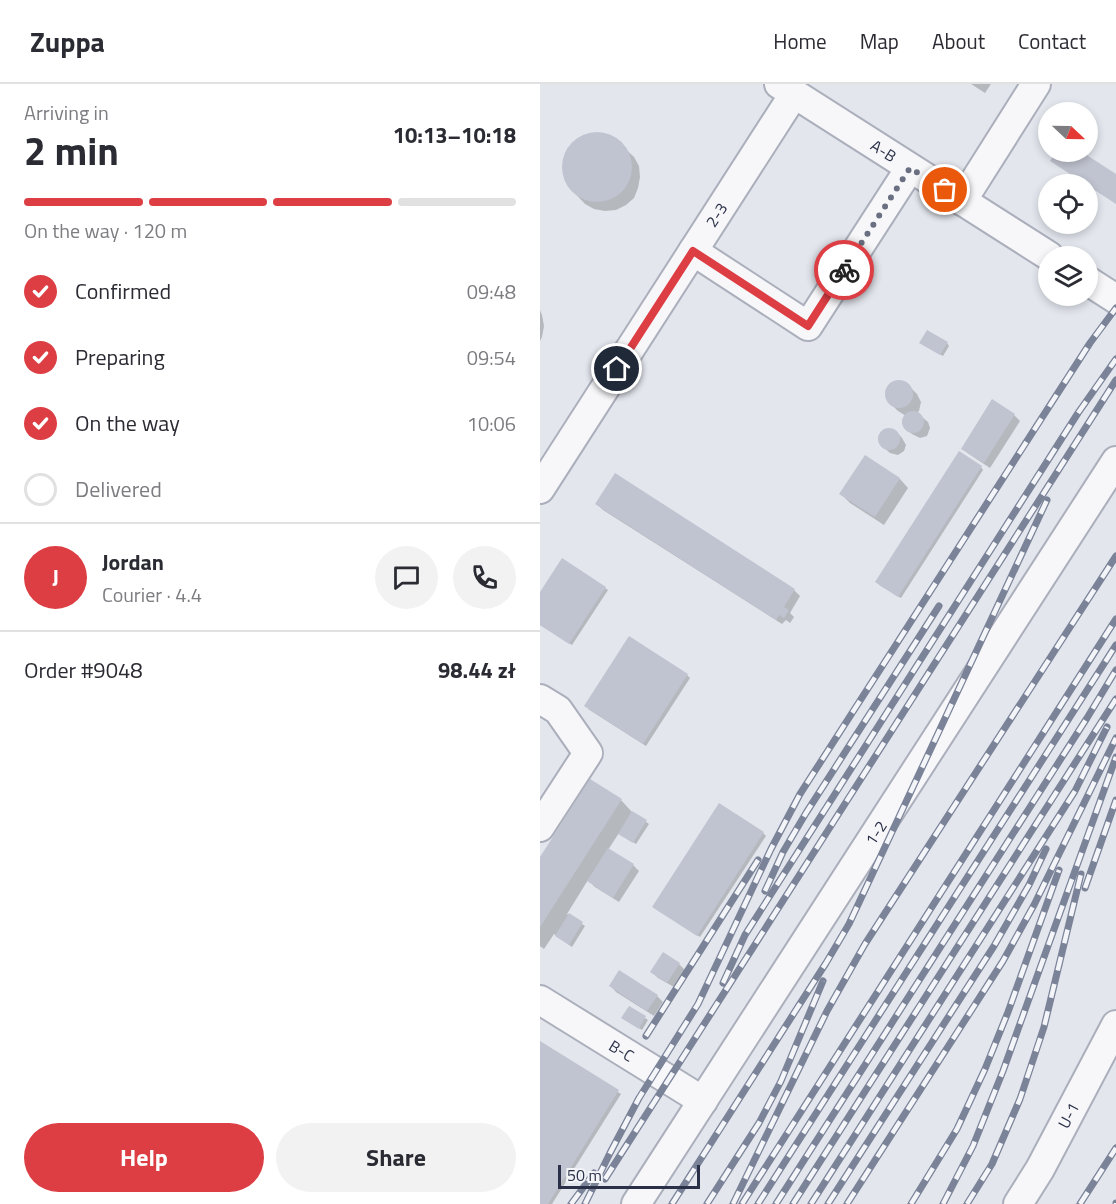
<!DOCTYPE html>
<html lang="en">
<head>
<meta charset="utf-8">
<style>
	body { margin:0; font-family:"Titillium Web",sans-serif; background:#f2f2f3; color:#2b2b33; height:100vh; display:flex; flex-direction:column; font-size:22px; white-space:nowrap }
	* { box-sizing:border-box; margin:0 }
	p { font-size:20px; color:#7c7c81 }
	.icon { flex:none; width:33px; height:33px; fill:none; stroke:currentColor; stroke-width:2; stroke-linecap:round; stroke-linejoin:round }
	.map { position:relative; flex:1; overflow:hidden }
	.drawer { display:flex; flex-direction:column; background:#fff; width:540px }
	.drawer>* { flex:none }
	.needle { width:39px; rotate:112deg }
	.fabs { position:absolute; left:498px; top:18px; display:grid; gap:12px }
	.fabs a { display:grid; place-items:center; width:60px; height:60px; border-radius:50%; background:#fff; box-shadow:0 3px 9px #0003; font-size:30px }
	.scale { position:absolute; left:18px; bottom:15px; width:142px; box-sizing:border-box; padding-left:6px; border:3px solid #293047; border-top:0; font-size:16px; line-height:21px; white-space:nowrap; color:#293047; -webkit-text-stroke:4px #f3f5f9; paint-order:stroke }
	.pin { position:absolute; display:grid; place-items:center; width:51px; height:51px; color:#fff; margin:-26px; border:3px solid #fff; border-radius:50%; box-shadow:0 2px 6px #0007 }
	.courier { position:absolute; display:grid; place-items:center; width:60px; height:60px; margin:-30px; border:4px solid #dc3e44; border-radius:50%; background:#fff; color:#222; box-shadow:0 2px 8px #0007 }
	.headline em { font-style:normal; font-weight:700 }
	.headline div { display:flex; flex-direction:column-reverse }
	.headline { display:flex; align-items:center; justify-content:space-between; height:102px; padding:0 24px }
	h1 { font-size:39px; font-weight:700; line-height:45px }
	.bar { display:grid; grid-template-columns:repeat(4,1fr); gap:9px 6px; align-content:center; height:72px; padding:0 24px }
	.bar i { height:8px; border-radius:4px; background:#e1e1e2 }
	.bar .active { background:#dc3e44 }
	.bar p { grid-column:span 4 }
	.line { display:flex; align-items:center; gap:15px; padding:0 24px; border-top:2px solid #e1e1e2 }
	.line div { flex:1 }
	.round { display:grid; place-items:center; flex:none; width:63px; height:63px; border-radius:32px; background:#f2f2f3 }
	ol { padding:0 24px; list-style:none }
	li { display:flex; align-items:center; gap:18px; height:66px }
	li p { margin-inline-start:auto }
	li .icon { padding:6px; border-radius:50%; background:#dc3e44; color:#fff; stroke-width:4 }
	li:last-child { color:#7c7c81 }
	li i { width:33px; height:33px; border:3px solid #e1e1e2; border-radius:50% }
	.action { display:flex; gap:12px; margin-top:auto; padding:12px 24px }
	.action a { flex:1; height:69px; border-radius:36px; background:#dc3e44; color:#fff; font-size:24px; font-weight:700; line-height:69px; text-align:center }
	.action a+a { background:#f2f2f3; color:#2b2b33 }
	header { display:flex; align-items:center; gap:36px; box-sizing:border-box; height:84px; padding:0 30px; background:#fff; border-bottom:2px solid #e1e1e2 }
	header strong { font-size:28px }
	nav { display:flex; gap:33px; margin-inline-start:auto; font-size:21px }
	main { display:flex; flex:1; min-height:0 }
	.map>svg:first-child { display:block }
	.shadow { fill:#0003 }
	.building { fill:#c0c4d0 }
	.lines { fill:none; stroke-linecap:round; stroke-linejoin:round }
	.minor-casing { stroke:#abafbb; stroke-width:32 }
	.minor { stroke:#f7f7fa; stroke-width:28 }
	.rail-casing { stroke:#7b8398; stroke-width:7 }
	.rail { stroke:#f3f5f9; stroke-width:4.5; stroke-dasharray:14; stroke-linecap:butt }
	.done { stroke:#6a7081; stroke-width:6; stroke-dasharray:0 10.8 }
	.route { stroke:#dc3e44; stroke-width:8 }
	.labels { text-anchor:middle; stroke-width:4.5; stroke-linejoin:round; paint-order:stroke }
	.street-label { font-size:16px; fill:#293047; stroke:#f3f5f9 }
</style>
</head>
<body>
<header>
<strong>Zuppa</strong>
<nav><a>Home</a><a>Map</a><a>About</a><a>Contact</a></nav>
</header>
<main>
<section class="drawer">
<div class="headline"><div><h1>2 min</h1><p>Arriving in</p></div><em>10:13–10:18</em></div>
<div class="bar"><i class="active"></i><i class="active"></i><i class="active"></i><i></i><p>On the way · 120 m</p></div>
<ol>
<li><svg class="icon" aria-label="check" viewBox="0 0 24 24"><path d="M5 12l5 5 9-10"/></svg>Confirmed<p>09:48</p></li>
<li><svg class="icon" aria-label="check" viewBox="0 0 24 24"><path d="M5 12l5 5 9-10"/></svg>Preparing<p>09:54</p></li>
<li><svg class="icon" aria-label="check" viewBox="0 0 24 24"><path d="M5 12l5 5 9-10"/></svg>On the way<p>10:06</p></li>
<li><i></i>Delivered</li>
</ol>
<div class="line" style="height:108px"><b class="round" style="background:#dc3e44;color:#fff">J</b><div><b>Jordan</b><p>Courier · 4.4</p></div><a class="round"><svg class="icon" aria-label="chat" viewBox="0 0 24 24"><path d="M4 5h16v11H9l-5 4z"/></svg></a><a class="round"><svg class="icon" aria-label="phone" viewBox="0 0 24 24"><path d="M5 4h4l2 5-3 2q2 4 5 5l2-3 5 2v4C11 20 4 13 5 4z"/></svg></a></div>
<div class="line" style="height:78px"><div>Order #9048</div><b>98.44 zł</b></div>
<div class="action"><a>Help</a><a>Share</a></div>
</section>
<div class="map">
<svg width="576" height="1120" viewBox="0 0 576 1120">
	<rect width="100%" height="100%" fill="#e3e6ed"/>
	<!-- shadow -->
	<g class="shadow">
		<polygon points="431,0 451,0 445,9"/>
		<polygon points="57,49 67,51 76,56 94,73 99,82 100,93 98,104 94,114 86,121 76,126 65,127 54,125 45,120 28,102 24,92 23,82 25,72 30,63 37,55 47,51"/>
		<polygon points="0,226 2,231 4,242 2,253 0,257"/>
		<polygon points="407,259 409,262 403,272 384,261"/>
		<polygon points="358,297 367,300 377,310 381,318 379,327 377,329 388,338 390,344 387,352 380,354 372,350 366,344 364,338 366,332 358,327 348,317 346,311 348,302 352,299"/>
		<polygon points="453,318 474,331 480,337 450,384 429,370 423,364"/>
		<polygon points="346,345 350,345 356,347 362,354 366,361 364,367 358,371 350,369 343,363 340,355 343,348"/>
		<polygon points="326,373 360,395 368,404 344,441 310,419 301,410"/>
		<polygon points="441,383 443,386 361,514 339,501"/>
		<polygon points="76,391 254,506 260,512 250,529 254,533 250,539 246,536 242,540 63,426 57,420"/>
		<polygon points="65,504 68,506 32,561 0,541 0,511"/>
		<polygon points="147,591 150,594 106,662 48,625"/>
		<polygon points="81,716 92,728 109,740 96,760 79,749 68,766 93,781 99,787 79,818 55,803 48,796 27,830 45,842 32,863 14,850 4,865 0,862 0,775"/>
		<polygon points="223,749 226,752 160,853 117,825"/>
		<polygon points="139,880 145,886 134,903 118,894 112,888"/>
		<polygon points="71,902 117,912 123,918 114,932 76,908"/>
		<polygon points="89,924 108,936 102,946 86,936"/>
		<polygon points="0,959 81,1010 12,1120 0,1120"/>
	</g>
	<!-- building -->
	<g class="building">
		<circle cx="57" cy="83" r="35"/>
		<polygon points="516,68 542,68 576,90 576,120 510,77"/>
		<polygon points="387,246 408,258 400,271 379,259"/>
		<circle cx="359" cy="310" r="14"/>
		<polygon points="452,315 475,330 444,379 421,365"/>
		<circle cx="373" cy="338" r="11"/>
		<circle cx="349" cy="355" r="11"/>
		<polygon points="419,367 442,382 358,513 335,498"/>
		<polygon points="325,371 360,394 335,433 299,410"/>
		<polygon points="75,389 255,505 244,523 249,526 244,534 239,531 236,536 55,420"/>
		<polygon points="22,474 66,503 29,560 0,541 0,508"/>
		<polygon points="89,552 148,590 103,660 44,622"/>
		<polygon points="50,695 82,715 0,843 0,773"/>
		<polygon points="179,719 224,748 157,852 112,823"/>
		<polygon points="92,727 107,736 93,759 78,750"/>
		<polygon points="68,764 94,780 73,814 47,797"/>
		<polygon points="29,829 43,838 29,861 15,852"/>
		<polygon points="123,868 140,879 127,899 110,888"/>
		<polygon points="79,886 118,911 107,927 69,902"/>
		<polygon points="89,922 106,932 99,945 81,934"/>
		<polygon points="0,957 79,1006 8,1120 0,1120"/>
	</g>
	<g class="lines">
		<!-- minor casing -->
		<g class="minor-casing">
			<g id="minor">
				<path id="s1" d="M239,0L509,172"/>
				<polyline points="422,117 496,0"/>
				<polyline points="153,167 268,242 370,84"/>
				<polyline points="548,197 576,215"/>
				<path id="s2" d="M0,405L254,10"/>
				<polyline points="0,615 18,626 48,669 0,743"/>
				<path id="s3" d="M0,916L163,1017"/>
				<path id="s4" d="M96,1120L576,377"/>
				<path id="s5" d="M478,1120L500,1085L576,941"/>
			</g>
		</g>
		<!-- minor -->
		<use href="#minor" class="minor"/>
		<!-- rail casing -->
		<g class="rail-casing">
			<g id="rail">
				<polyline points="545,804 576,716"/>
				<polyline points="225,807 243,768 266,729 399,522"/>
				<polyline points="183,899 205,851 538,329 576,275"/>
				<polyline points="106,952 218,776"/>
				<polyline points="65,1095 576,296"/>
				<polyline points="31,1120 54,1089"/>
				<polyline points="45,1120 70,1069 99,1014 158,920 231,765 260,710 550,259 576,224"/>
				<polyline points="132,1120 286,879 309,840 507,416"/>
				<polyline points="167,1120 219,1039 241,997 283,897"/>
				<polyline points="193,1120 287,927 325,860 576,472"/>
				<polyline points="202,1120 576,535"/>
				<polyline points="218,1120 576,561"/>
				<polyline points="236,1120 547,634 576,586"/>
				<polyline points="253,1120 576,615"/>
				<polyline points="271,1120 535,707 567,643"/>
				<polyline points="288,1120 454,862 489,801 506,765"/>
				<polyline points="307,1120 463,877 494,821 576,654"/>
				<polyline points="371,1120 417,1045 445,985 468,928 519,786"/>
				<polyline points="403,1120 433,1062 463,987 576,673"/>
				<polyline points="427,1120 452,1080 480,1015 504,943 541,790"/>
				<polyline points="540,1120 576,1064"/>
				<polyline points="576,1120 576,1119"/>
			</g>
		</g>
		<!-- rail -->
		<use href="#rail" class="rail"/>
	</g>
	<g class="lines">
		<!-- done -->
		<polyline class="done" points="304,186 370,84 405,106"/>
		<!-- route -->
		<polyline class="route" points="77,285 153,167 268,242 304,186"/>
	</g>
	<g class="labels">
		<!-- street labels -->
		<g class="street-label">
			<text dy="6" stroke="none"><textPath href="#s1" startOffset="124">A-B</textPath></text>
			<text dy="6" stroke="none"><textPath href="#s2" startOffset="326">2-3</textPath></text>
			<text dy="6" stroke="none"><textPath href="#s4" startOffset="442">1-2</textPath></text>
			<text dy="6" stroke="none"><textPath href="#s3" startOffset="96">B-C</textPath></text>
			<text dy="6" stroke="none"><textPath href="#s5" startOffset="102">U-1</textPath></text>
		</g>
	</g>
</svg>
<div class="fabs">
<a><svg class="needle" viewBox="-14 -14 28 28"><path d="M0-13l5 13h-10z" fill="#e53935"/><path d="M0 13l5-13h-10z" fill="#7c7c81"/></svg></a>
<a><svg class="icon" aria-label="locate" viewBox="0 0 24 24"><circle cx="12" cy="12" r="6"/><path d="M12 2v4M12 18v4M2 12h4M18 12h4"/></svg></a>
<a><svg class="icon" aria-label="layers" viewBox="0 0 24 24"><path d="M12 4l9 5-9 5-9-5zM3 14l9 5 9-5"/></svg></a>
</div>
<div class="scale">50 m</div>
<div class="pin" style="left:405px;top:106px;background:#ea580c"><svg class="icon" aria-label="bag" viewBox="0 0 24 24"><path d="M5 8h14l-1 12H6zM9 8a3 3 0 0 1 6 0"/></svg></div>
<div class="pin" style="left:77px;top:285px;background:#1f2937"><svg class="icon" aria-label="home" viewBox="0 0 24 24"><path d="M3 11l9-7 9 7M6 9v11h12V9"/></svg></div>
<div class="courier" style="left:304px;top:186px"><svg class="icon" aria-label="bike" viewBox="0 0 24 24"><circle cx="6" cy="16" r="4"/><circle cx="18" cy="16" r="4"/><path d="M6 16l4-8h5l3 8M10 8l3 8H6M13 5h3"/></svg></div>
</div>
</main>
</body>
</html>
